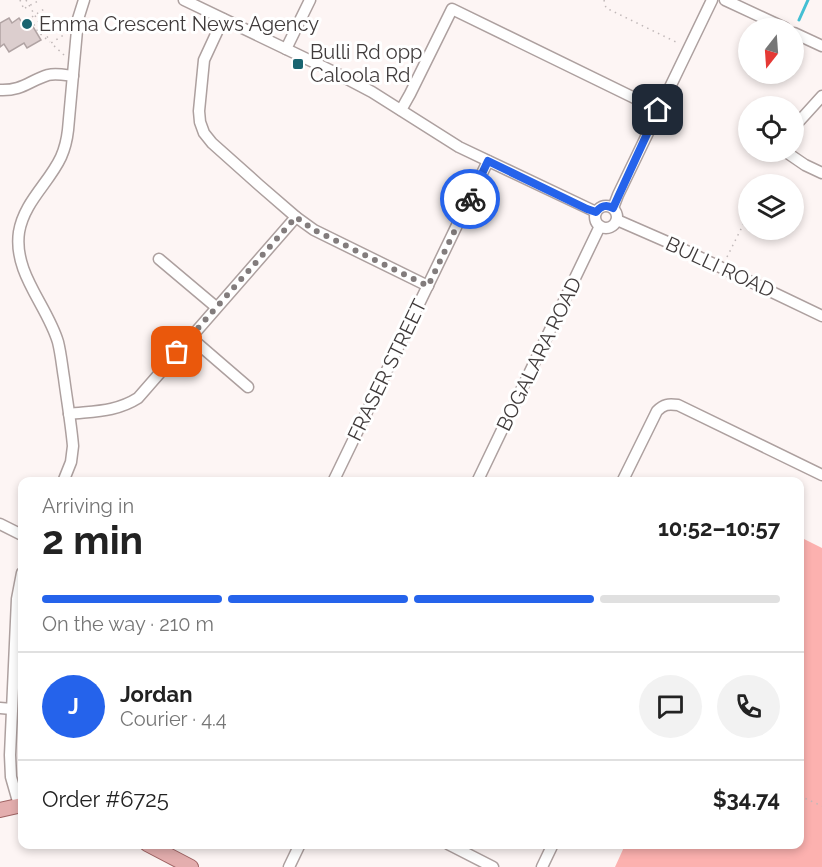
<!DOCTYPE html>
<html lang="en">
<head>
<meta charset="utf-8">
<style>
	body { margin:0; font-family:Raleway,sans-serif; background:#f2f2f2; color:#222; height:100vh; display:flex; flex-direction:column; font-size:22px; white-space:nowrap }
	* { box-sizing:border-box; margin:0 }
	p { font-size:20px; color:#767676 }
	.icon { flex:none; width:33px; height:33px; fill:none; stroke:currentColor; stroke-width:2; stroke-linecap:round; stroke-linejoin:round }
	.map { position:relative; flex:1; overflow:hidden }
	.drawer { position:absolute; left:18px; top:477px; width:786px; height:372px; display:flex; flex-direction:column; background:#fff; border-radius:12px; box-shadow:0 3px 9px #0003 }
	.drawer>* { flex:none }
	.needle { width:39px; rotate:197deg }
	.tools { position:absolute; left:738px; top:18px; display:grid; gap:12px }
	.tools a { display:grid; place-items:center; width:66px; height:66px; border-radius:50%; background:#fff; box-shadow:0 3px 9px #0003; font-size:30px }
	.pin { position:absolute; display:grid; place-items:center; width:51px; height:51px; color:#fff; margin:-26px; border-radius:12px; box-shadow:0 3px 9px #0006 }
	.courier { position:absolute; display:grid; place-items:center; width:60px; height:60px; margin:-30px; border:4px solid #2563eb; border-radius:50%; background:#fff; color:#222; box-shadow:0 2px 8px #0007 }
	.head em { font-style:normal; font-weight:700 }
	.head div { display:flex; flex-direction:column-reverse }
	.head { display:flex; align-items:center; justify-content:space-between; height:102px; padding:0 24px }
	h1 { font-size:39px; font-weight:700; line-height:45px }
	.bar { display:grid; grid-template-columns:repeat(4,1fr); gap:9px 6px; align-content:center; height:72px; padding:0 24px }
	.bar i { height:8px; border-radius:4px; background:#e0e0e0 }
	.bar .selected { background:#2563eb }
	.bar p { grid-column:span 4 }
	.line { display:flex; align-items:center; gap:15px; padding:0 24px; border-top:2px solid #e0e0e0 }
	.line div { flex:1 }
	.round { display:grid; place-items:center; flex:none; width:63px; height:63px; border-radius:32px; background:#f2f2f2 }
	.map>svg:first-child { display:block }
	.green { fill:#fcb1af }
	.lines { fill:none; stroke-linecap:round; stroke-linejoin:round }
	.stream { stroke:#44bfd3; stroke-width:3 }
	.building { fill:#dccece; stroke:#b0a3a3; stroke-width:1.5 }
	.minor-casing { stroke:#ada09f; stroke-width:13 }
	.major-casing { stroke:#9f6363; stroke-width:16 }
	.path { stroke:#c0b8b8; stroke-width:1.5; stroke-dasharray:1.5 4.5; stroke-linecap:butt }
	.minor { stroke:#fff; stroke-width:10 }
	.major { stroke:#e4aeae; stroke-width:14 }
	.done { stroke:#827c7c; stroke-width:6; stroke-dasharray:0 10.8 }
	.route { stroke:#2563eb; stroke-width:8 }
	.poi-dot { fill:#196470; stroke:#fff; stroke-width:2 }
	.labels { text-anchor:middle; stroke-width:6; stroke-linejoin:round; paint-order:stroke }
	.poi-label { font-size:20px; fill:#403b3b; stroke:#fff; text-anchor:start }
	.street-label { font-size:20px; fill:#403b3b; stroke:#fff }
</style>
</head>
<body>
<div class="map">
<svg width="822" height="867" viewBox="0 0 822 867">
	<rect width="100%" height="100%" fill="#fdf5f4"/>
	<!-- green -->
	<polygon class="green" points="800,537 822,548 822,867 615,867 625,845 800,844"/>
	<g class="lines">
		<!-- stream -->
		<polyline class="stream" points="799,20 808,0"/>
	</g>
	<!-- building -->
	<polygon class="building" points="9,18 12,23 19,18 23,24 29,20 41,40 27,48 24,43 9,52 4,44 0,47 0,23"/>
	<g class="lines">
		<!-- minor casing -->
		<g class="minor-casing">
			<g id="minor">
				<polyline points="184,0 334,72 372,92 459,147 596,212"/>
				<polyline points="725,0 785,28"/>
				<polyline points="223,19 204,60 199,111 200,122 204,133 212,143 259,185 296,217 314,230 428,286"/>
				<polyline points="794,33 822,46"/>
				<polyline points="286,49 310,0"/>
				<path d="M0,90C22,91 29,81 48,75C56,73 65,75 73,76"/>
				<polyline points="401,110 410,94 452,9 659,110"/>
				<polyline points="794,127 822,96"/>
				<polyline points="786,152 805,165 822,173"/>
				<circle cx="606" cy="217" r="11"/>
				<polyline points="613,208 618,195 712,0"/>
				<polyline points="617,220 672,244 822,316"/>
				<polyline points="159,259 216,307"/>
				<polyline points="190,337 248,387"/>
				<path d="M69,414C94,411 116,412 138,398L296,217"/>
				<path d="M63,482L71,462L73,446C71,423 67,401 64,378C62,366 61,354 58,342C47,305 13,273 19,232C24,202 49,183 61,157C65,148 67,139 68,130L78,19L84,0"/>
				<polyline points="333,482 488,161"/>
				<polyline points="477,482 600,226"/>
				<path d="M622,482L657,411C664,404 668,404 678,405L822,475"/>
				<polyline points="0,524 22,535"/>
				<polyline points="0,708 12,709"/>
				<polyline points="19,805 11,777 10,755 17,599 22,573"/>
				<polyline points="448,844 493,867"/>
				<polyline points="289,867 300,844"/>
				<polyline points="542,867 553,844"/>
			</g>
		</g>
		<!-- major casing -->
		<g class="major-casing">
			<g id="major">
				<polyline points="0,810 22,805"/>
				<polyline points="147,844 191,867"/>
			</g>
		</g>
		<!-- path -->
		<g class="path">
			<polyline points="20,0 23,7"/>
			<polyline points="26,0 48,38"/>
			<polyline points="604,0 606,8 678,43"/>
			<polyline points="25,8 40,0"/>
			<polyline points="32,17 44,9"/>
			<polyline points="31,19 38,32 50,42"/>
			<polyline points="64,55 51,43 67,33"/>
			<polyline points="764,184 766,181"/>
			<polyline points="727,257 748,215"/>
			<polyline points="800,796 822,806"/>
		</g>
		<!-- minor -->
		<use href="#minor" class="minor"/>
		<!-- major -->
		<use href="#major" class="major"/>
	</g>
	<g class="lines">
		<!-- done -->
		<polyline class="done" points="177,352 296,217 314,230 428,286 470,199"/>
		<!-- route -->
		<path class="route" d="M470,199L488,161L587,209L596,212C601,206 606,204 613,208L658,110"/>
	</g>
	<!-- markers -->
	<g class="poi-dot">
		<circle cx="27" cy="24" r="6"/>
		<rect x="292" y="58" width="12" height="12" rx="3"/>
	</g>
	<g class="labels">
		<!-- poi labels -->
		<g class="poi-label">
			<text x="39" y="31">Emma Crescent News Agency</text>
			<text x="310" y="59">Bulli Rd opp<tspan x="310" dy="23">Caloola Rd</tspan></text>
		</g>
		<!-- street labels -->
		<g class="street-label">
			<text transform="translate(720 267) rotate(25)" y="7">BULLI ROAD</text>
			<text transform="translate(539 354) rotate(-64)" y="7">BOGALARA ROAD</text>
			<text transform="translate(387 370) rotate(-64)" y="7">FRASER STREET</text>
		</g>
	</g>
</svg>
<div class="tools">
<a><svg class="needle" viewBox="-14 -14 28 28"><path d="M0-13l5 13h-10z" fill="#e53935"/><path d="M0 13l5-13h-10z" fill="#767676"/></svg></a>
<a><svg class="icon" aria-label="locate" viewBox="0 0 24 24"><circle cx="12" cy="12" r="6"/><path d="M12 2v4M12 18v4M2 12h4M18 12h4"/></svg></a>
<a><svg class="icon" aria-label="layers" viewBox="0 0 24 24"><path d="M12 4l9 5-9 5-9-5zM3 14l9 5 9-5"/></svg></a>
</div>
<div class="pin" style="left:177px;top:352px;background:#ea580c"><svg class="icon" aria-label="bag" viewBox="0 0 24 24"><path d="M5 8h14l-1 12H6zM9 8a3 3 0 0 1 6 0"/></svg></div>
<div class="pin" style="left:658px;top:110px;background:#1f2937"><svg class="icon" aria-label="home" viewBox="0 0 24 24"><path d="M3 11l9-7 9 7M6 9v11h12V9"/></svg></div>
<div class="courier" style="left:470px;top:199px"><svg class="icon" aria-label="bike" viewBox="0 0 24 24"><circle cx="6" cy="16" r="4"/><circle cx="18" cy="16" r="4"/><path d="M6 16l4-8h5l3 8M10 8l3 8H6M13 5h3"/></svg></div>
<section class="drawer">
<div class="head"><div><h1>2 min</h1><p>Arriving in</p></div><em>10:52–10:57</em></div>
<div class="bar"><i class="selected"></i><i class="selected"></i><i class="selected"></i><i></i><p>On the way · 210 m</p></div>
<div class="line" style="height:108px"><b class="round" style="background:#2563eb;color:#fff">J</b><div><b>Jordan</b><p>Courier · 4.4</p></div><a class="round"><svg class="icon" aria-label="chat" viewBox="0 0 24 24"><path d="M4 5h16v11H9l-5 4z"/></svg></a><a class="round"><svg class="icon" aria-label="phone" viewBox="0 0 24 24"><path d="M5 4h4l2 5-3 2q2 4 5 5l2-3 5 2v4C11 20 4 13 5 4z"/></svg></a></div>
<div class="line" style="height:78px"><div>Order #6725</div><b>$34.74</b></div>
</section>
</div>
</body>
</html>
